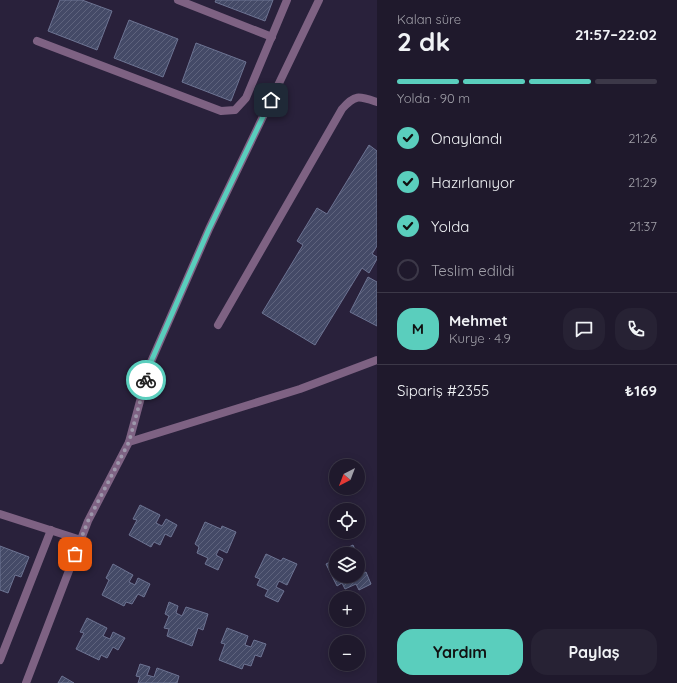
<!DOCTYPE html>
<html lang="tr">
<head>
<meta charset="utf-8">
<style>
	body { margin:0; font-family:Quicksand,sans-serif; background:#272234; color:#f1f3f6; height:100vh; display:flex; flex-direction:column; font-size:15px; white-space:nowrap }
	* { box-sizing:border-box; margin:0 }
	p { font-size:13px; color:#a1a0a9 }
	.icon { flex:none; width:22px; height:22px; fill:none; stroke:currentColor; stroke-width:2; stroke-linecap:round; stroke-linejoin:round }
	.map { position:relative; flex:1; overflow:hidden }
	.drawer { display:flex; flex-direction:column; background:#1f192c; width:300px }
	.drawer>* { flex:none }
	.needle { width:26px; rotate:222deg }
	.buttons { position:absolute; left:329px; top:459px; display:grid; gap:8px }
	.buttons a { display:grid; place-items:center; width:36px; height:36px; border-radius:50%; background:#1f192c; box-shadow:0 2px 10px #0003,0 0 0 1px #3c3848; font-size:20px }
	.pin { position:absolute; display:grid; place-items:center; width:34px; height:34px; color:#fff; margin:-17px; border-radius:8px; box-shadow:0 2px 6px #0006 }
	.courier { position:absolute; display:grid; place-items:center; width:40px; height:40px; margin:-20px; border:3px solid #5acebd; border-radius:50%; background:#fff; color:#222; box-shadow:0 1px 5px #0007 }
	.headline em { font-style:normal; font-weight:700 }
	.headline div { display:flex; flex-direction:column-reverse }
	.headline { display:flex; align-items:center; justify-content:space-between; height:68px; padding:0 20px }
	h1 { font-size:26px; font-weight:700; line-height:30px }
	.bar { display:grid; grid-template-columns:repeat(4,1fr); gap:6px 4px; align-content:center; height:48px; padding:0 20px }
	.bar i { height:5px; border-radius:3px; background:#3c3848 }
	.bar .selected { background:#5acebd }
	.bar p { grid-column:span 4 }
	.line { display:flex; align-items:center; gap:10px; padding:0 20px; border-top:1px solid #3c3848 }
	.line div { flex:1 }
	.round { display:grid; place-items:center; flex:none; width:42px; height:42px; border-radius:16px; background:#272234 }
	ol { padding:0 20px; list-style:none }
	li { display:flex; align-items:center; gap:12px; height:44px }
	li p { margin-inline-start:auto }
	li .icon { padding:4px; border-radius:50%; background:#5acebd; color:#111; stroke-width:4 }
	li:last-child { color:#a1a0a9 }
	li i { width:22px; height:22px; border:2px solid #3c3848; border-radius:50% }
	.button { display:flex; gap:8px; margin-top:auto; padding:8px 20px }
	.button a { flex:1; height:46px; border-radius:16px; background:#5acebd; color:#111; font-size:16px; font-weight:700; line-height:46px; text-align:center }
	.button a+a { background:#272234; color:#f1f3f6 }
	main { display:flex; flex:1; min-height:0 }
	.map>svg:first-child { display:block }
	.building { fill:url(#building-hatch); stroke:#6d7493 }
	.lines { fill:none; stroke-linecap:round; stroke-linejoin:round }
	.service { stroke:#7e6283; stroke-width:8 }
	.minor { stroke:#7e6283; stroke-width:8 }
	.done { stroke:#9d97ab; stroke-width:4; stroke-dasharray:0 7.2 }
	.route { stroke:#5acebd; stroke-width:5 }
</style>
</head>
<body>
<main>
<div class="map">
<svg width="377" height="683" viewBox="0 0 377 683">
	<defs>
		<pattern id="building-hatch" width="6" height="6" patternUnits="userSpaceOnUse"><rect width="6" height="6" fill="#444a67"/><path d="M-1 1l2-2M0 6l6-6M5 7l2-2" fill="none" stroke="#5e637d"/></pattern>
	</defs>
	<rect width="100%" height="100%" fill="#29213b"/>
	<!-- building -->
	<g class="building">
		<polygon points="60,0 82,0 112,11 97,50 48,31"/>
		<polygon points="216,0 273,0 265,21 215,2"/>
		<polygon points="129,20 178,39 163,77 114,58"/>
		<polygon points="196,43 246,62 231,101 182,82"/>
		<polygon points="369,145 377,151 377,246 372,254 377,257 377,259 369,273 362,268 315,345 262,313 303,245 297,241 317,208 327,214"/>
		<polygon points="368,277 377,282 377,326 350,312"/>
		<polygon points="140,505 160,515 156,523 162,526 166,519 177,525 171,537 165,534 160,545 154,542 151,547 129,535 137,520 133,519"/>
		<polygon points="205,522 221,529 222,526 236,532 227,553 219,549 216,555 223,559 218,570 205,564 208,558 197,553 199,547 195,544"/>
		<polygon points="353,545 357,554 340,554 339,552"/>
		<polygon points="0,546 29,557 21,577 15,575 8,593 0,590"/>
		<polygon points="266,554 281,561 283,558 297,564 287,585 279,581 276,587 284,591 278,602 265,596 268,590 257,585 260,579 255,577"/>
		<polygon points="358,555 363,566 358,568"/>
		<polygon points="336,559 336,576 358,576 366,572 371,584 359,590 356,584 345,589 342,583 337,586 326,564"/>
		<polygon points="113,564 133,575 129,582 135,585 138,578 150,584 144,597 138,594 132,604 126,602 124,606 102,595 109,580 106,578"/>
		<polygon points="169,602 178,606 176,613 182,616 186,607 208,614 203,630 198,628 192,646 167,636 169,629 164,628 169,616 165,614"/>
		<polygon points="87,618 107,628 103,636 110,639 113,632 125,638 118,650 113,647 107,658 101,655 99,660 76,649 84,633 80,632"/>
		<polygon points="227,628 248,636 245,645 251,647 254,640 266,644 261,657 255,655 251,666 244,664 242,669 219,660 225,644 221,643"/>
		<polygon points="140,664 150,667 147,675 154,677 157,668 179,676 177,683 138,683 140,677 136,676"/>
		<polygon points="62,676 74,683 58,683"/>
	</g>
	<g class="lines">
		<!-- service -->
		<g class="service">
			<polyline points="178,0 272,37"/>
			<polyline points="37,41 221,111 235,110 246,98 287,0"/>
			<path d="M218,325L342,109C355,94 359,96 377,102"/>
			<polyline points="0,514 81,540"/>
			<polyline points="0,660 51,530"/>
		</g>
		<!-- minor -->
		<g class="minor">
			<polyline points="129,442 150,364 209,229 319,0"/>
			<polyline points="26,683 88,521 129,442 300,389 377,360"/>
		</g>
	</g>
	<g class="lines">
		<!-- done -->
		<polyline class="done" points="75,554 88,521 129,442 146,380"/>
		<!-- route -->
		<polyline class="route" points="146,380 150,364 209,229 271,100"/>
	</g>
</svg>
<div class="buttons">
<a><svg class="needle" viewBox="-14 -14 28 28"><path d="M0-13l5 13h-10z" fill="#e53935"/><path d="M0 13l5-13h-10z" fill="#a1a0a9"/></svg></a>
<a><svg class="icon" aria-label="locate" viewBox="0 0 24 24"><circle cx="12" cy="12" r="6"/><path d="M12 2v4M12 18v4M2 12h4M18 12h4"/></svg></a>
<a><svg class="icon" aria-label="layers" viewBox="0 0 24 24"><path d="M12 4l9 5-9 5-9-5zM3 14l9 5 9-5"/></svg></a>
<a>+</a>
<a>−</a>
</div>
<div class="pin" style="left:75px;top:554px;background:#ea580c"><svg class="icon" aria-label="bag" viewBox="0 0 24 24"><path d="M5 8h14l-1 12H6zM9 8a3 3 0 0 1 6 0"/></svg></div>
<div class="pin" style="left:271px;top:100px;background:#1f2937"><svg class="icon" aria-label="home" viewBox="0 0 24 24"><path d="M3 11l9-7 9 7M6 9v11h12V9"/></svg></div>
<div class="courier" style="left:146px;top:380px"><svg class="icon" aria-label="bike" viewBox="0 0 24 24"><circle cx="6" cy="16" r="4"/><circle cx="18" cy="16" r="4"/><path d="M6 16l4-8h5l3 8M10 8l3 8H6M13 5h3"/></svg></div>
</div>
<section class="drawer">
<div class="headline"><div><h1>2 dk</h1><p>Kalan süre</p></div><em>21:57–22:02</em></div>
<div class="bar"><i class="selected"></i><i class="selected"></i><i class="selected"></i><i></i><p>Yolda · 90 m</p></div>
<ol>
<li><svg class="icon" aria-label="check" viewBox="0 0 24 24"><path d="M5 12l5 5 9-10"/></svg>Onaylandı<p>21:26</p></li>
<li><svg class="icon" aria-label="check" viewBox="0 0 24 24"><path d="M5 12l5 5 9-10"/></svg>Hazırlanıyor<p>21:29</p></li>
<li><svg class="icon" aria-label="check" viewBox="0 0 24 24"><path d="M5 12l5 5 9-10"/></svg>Yolda<p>21:37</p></li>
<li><i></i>Teslim edildi</li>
</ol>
<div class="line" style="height:72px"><b class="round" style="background:#5acebd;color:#111">M</b><div><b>Mehmet</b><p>Kurye · 4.9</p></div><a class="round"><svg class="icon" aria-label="chat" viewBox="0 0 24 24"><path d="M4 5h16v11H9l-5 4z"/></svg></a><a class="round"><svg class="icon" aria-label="phone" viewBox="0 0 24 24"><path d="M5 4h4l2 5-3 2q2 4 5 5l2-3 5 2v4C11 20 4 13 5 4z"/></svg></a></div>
<div class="line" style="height:52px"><div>Sipariş #2355</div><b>₺169</b></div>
<div class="button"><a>Yardım</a><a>Paylaş</a></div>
</section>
</main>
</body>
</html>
